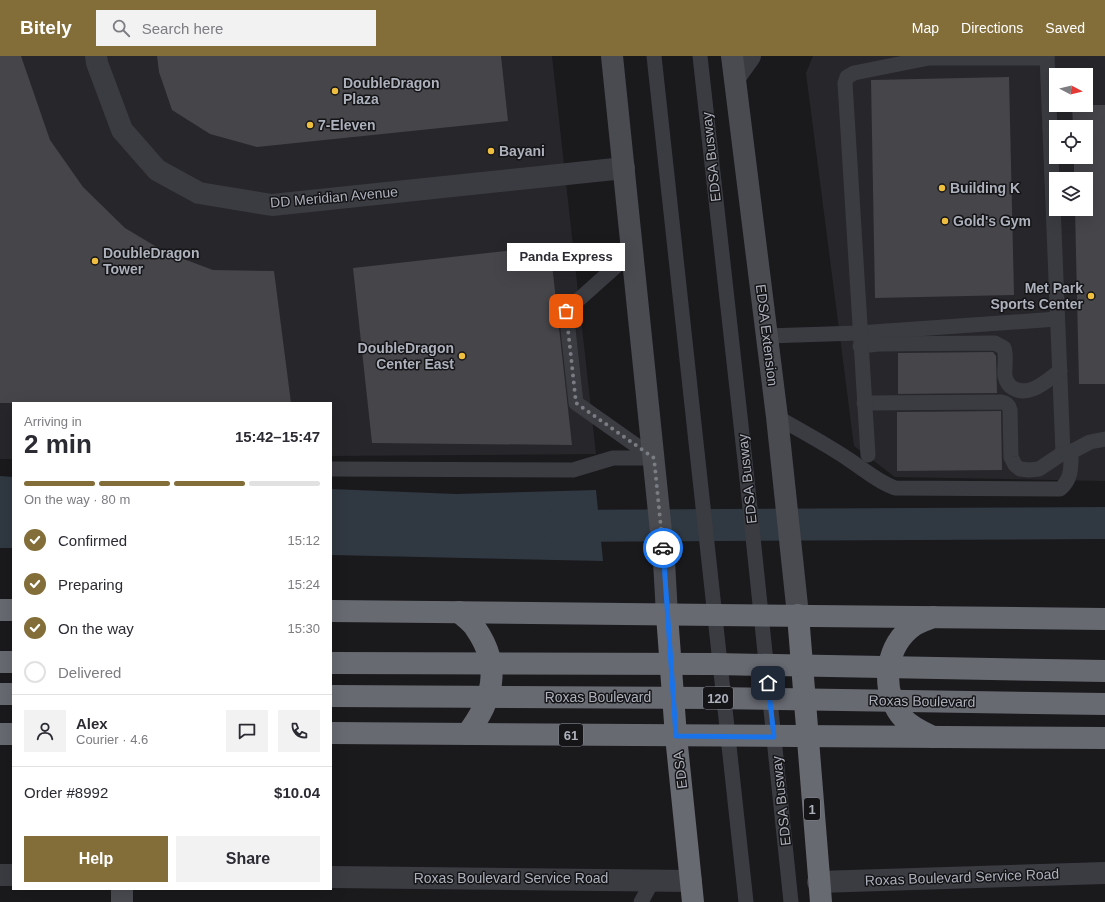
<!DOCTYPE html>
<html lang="en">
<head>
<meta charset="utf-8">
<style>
	body { margin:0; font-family:Arial,sans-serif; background:#f2f2f3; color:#2b2b33; height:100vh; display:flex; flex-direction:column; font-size:15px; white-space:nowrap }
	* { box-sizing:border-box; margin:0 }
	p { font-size:13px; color:#7c7c81 }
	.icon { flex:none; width:22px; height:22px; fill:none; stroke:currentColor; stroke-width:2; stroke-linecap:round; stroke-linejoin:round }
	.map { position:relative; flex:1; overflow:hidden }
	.drawer { position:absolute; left:12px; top:346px; width:320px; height:488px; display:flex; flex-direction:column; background:#fff; border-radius:0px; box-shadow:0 4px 16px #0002 }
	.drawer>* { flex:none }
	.needle { width:26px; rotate:97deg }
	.buttons { position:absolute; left:1049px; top:12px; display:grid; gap:8px }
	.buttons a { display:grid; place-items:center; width:44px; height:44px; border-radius:0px; background:#fff; box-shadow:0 4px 16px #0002; font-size:20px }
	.pin { position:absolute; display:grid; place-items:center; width:34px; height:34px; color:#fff; margin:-17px; border-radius:8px; box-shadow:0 2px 6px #0006 }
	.courier { position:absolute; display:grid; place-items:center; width:40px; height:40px; margin:-20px; border:3px solid #1a73e8; border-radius:50%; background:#fff; color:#222; box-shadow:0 1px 5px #0007 }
	.bubble { position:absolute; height:28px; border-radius:0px; background:#fff; box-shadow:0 4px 16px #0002; font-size:13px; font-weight:700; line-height:28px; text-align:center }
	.head em { font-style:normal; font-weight:700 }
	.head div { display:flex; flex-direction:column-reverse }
	.head { display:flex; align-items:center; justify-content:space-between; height:68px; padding:0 12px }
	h1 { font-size:26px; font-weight:700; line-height:30px }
	.bar { display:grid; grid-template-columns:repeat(4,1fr); gap:6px 4px; align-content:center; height:48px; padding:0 12px }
	.bar i { height:5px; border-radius:3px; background:#e1e1e2 }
	.bar .current { background:#836d39 }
	.bar p { grid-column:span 4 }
	.line { display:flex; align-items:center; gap:10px; padding:0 12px; border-top:1px solid #e1e1e2 }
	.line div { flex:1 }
	.round { display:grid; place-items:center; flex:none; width:42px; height:42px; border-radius:0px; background:#f2f2f3 }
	ol { padding:0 12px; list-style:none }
	li { display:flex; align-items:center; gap:12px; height:44px }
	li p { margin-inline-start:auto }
	li .icon { padding:4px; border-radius:50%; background:#836d39; color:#fff; stroke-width:4 }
	li:last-child { color:#7c7c81 }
	li i { width:22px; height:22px; border:2px solid #e1e1e2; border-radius:50% }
	.button { display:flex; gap:8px; margin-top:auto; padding:8px 12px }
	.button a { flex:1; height:46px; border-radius:0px; background:#836d39; color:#fff; font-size:16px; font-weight:700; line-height:46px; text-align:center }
	.button a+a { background:#f2f2f3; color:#2b2b33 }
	header { display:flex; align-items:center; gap:24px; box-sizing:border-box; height:56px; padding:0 20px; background:#836d39; color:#fff }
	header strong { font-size:19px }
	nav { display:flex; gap:22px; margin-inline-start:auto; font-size:14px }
	.search { width:280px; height:36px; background:#f2f2f3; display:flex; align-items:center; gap:10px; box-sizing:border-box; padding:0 14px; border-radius:0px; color:#7c7c81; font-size:15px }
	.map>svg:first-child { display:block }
	.built { fill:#27262a; fill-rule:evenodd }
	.water { fill:#303841 }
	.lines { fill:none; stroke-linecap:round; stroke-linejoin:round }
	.canal { stroke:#303841; stroke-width:32 }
	.building { fill:#45454a }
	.lane { stroke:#3b3c42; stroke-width:15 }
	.street { stroke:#3b3c42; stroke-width:22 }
	.secondary { stroke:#494b51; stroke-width:22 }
	.highway { stroke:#686a72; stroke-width:22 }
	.highway-bridge { stroke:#686a72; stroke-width:22 }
	.done { stroke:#7a7c84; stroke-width:4; stroke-dasharray:0 7.2 }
	.route { stroke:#1a73e8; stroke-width:5 }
	.poi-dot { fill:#eebe41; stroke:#151518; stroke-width:1.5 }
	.labels { text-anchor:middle; stroke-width:3; stroke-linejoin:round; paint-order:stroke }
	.shield { fill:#151518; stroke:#7f828b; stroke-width:1 }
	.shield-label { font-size:13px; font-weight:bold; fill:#adb1bc }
	.poi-label { font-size:14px; font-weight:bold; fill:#adb1bc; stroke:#151518; text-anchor:start }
	.street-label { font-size:14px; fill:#adb1bc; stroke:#151518 }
</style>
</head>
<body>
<header>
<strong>Bitely</strong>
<div class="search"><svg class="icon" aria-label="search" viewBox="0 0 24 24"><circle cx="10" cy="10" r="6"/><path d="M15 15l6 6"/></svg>Search here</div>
<nav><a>Map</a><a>Directions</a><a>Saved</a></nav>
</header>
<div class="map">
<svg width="1105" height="846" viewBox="0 0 1105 846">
	<rect width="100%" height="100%" fill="#1a1a1d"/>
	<!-- built -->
	<g class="built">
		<polygon points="0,0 552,0 596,398 331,400 331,347 13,347 13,403 0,403"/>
		<path d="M813,0H1105V425L895,421L854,390L806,17ZM1056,19H1086V49H1056ZM1056,71H1086V101H1056ZM1056,123H1086V153H1056Z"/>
	</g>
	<!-- water -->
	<g class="water">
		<polygon points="0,420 13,421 13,492 0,492"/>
		<polygon points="331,433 456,438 596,434 603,505 331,499"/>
	</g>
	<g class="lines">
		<!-- canal -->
		<polyline class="canal" points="556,470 1105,467"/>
	</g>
	<!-- building -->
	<g class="building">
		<polygon points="0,0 21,0 50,84 83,131 125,172 165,196 213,214 274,215 291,347 0,347"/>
		<polygon points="157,0 501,0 508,65 257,91 210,78 172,54 159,16"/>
		<polygon points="1009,21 1014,239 875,242 871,24"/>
		<polygon points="1072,49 1105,49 1105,328 1079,328 1075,153 1086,153 1086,123 1074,123 1074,101 1086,101 1086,71 1073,71"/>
		<polygon points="550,190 572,389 372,387 353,212"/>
		<polygon points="993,296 996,300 997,337 898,338 898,297"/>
		<polygon points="1001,355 1002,414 897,415 897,356"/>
	</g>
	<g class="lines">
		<!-- lane -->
		<g class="lane">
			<polyline points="654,0 746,846"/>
			<polyline points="700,0 746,414 791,846"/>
			<polyline points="1047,0 1063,397"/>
			<polyline points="632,196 566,255 576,347 654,402"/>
			<polyline points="766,280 859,277 1057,263"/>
			<path d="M860,290L879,288L995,287L1004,292C1007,301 1004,311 1005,320C1006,325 1009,330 1013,332C1030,342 1047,324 1060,315"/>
			<path d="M864,347L1001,346C1007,347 1009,349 1010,354L1011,401L1015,409L1020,413L1029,414L1039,413L1063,397L1071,396L1090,386L1105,383"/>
			<path d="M777,361C801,375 828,389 851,405C866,415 878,426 895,432L1060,433C1072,423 1071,411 1071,396"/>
			<polyline points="868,399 845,27 847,21 854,17 929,2 1047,2"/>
			<polyline points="331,413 573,414 613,402 654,402"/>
			<polyline points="641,846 653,824"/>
		</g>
		<!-- street -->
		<g class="street">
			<polyline points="96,0 97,7 122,74 157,114 199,137 272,149 624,112"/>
			<polyline points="735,21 750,0"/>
			<polyline points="0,819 13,819"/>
			<polyline points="331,821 691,825"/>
			<polyline points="818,826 1105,817"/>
		</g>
		<!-- secondary -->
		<g class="secondary">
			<polyline points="612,0 664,505 667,559"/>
			<polyline points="732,0 777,361 798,559"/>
			<polyline points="122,833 122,846"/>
		</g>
		<!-- highway -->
		<g class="highway">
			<polyline points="0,554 13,554"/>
			<polyline points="331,555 1105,563"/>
			<path d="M459,556C464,561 472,566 476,573C502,611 493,644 467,678"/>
			<polyline points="667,559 676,680 693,846"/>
			<polyline points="798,559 821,846"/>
			<path d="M933,561C926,564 919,566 913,570C887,589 881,627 897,654C905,668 920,675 933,681"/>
			<polyline points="0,606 13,606"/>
			<polyline points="0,638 13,638"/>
			<polyline points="331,677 1105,682"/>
			<polyline points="0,678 13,678"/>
		</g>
		<!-- highway-bridge -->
		<g class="highway-bridge">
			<polyline points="331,607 715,608 1105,615"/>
			<polyline points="331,640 714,642 1105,648"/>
		</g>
	</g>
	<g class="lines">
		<!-- done -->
		<polyline class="done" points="566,255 576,347 654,402 663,492"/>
		<!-- route -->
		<polyline class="route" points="663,492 676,680 774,681 768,627"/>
	</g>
	<!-- markers -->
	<g class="poi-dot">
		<circle cx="335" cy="35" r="4"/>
		<circle cx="310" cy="69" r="4"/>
		<circle cx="491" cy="95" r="4"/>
		<circle cx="942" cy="132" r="4"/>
		<circle cx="945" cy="165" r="4"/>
		<circle cx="95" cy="205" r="4"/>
		<circle cx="1091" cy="240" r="4"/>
		<circle cx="462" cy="300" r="4"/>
	</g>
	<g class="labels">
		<!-- shield labels -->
		<g class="shield">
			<rect x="703" y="631" width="30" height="22" rx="3"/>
			<rect x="559" y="668" width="24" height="22" rx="3"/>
			<rect x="804" y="742" width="16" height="22" rx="3"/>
		</g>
		<g class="shield-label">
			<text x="718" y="647">120</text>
			<text x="571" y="684">61</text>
			<text x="812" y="758">1</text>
		</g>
		<!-- poi labels -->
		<g class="poi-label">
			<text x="343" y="32">DoubleDragon<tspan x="343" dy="16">Plaza</tspan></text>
			<text x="318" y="74">7-Eleven</text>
			<text x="499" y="100">Bayani</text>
			<text x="950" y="137">Building K</text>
			<text x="953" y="170">Gold's Gym</text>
			<text x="103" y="202">DoubleDragon<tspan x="103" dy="16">Tower</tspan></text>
			<text x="1083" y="237" text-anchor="end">Met Park<tspan x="1083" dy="16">Sports Center</tspan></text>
			<text x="454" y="297" text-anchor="end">DoubleDragon<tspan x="454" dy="16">Center East</tspan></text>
		</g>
		<!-- street labels -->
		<g class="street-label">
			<text transform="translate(711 101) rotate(-96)" y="5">EDSA Busway</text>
			<text transform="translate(334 141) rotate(-5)" y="5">DD Meridian Avenue</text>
			<text transform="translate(767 279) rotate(83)" y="5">EDSA Extension</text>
			<text transform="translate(747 423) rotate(-96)" y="5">EDSA Busway</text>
			<text x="598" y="646">Roxas Boulevard</text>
			<text transform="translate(922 645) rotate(1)" y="5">Roxas Boulevard</text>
			<text transform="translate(680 714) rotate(-97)" y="5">EDSA</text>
			<text transform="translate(781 745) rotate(-96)" y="5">EDSA Busway</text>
			<text transform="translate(962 821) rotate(-2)" y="5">Roxas Boulevard Service Road</text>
			<text x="511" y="827">Roxas Boulevard Service Road</text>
		</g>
	</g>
</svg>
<div class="buttons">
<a><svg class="needle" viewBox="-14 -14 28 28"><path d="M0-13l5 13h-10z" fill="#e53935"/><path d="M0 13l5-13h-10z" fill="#7c7c81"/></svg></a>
<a><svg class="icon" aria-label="locate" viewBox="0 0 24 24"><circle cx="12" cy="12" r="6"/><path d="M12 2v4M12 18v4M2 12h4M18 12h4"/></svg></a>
<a><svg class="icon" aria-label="layers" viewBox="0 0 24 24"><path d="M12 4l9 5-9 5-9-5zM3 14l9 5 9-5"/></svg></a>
</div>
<div class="pin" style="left:566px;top:255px;background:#ea580c"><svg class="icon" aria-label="bag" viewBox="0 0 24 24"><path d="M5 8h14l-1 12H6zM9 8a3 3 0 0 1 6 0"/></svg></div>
<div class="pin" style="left:768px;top:627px;background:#1f2937"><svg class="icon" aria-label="home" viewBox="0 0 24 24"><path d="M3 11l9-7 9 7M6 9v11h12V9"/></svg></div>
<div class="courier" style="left:663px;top:492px"><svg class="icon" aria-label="car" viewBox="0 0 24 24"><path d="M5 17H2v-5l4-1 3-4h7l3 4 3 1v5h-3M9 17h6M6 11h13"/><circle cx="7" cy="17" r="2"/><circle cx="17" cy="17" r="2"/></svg></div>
<div class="bubble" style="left:507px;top:187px;width:118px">Panda Express</div>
<section class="drawer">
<div class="head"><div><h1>2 min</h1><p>Arriving in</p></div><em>15:42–15:47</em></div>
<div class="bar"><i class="current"></i><i class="current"></i><i class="current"></i><i></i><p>On the way · 80 m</p></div>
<ol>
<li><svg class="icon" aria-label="check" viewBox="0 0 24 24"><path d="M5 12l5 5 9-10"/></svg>Confirmed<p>15:12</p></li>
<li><svg class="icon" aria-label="check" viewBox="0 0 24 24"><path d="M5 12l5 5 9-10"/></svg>Preparing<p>15:24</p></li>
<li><svg class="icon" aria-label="check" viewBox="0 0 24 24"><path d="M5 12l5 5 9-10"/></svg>On the way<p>15:30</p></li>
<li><i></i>Delivered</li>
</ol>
<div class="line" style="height:72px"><a class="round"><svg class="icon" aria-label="person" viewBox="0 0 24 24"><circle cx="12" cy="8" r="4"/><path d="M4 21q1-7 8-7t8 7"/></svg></a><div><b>Alex</b><p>Courier · 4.6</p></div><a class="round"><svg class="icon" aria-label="chat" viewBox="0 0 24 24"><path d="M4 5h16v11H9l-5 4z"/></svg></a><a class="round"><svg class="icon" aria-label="phone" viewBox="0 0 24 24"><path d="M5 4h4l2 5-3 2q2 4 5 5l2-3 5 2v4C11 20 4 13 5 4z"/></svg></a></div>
<div class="line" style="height:52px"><div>Order #8992</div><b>$10.04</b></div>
<div class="button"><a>Help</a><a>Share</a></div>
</section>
</div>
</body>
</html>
